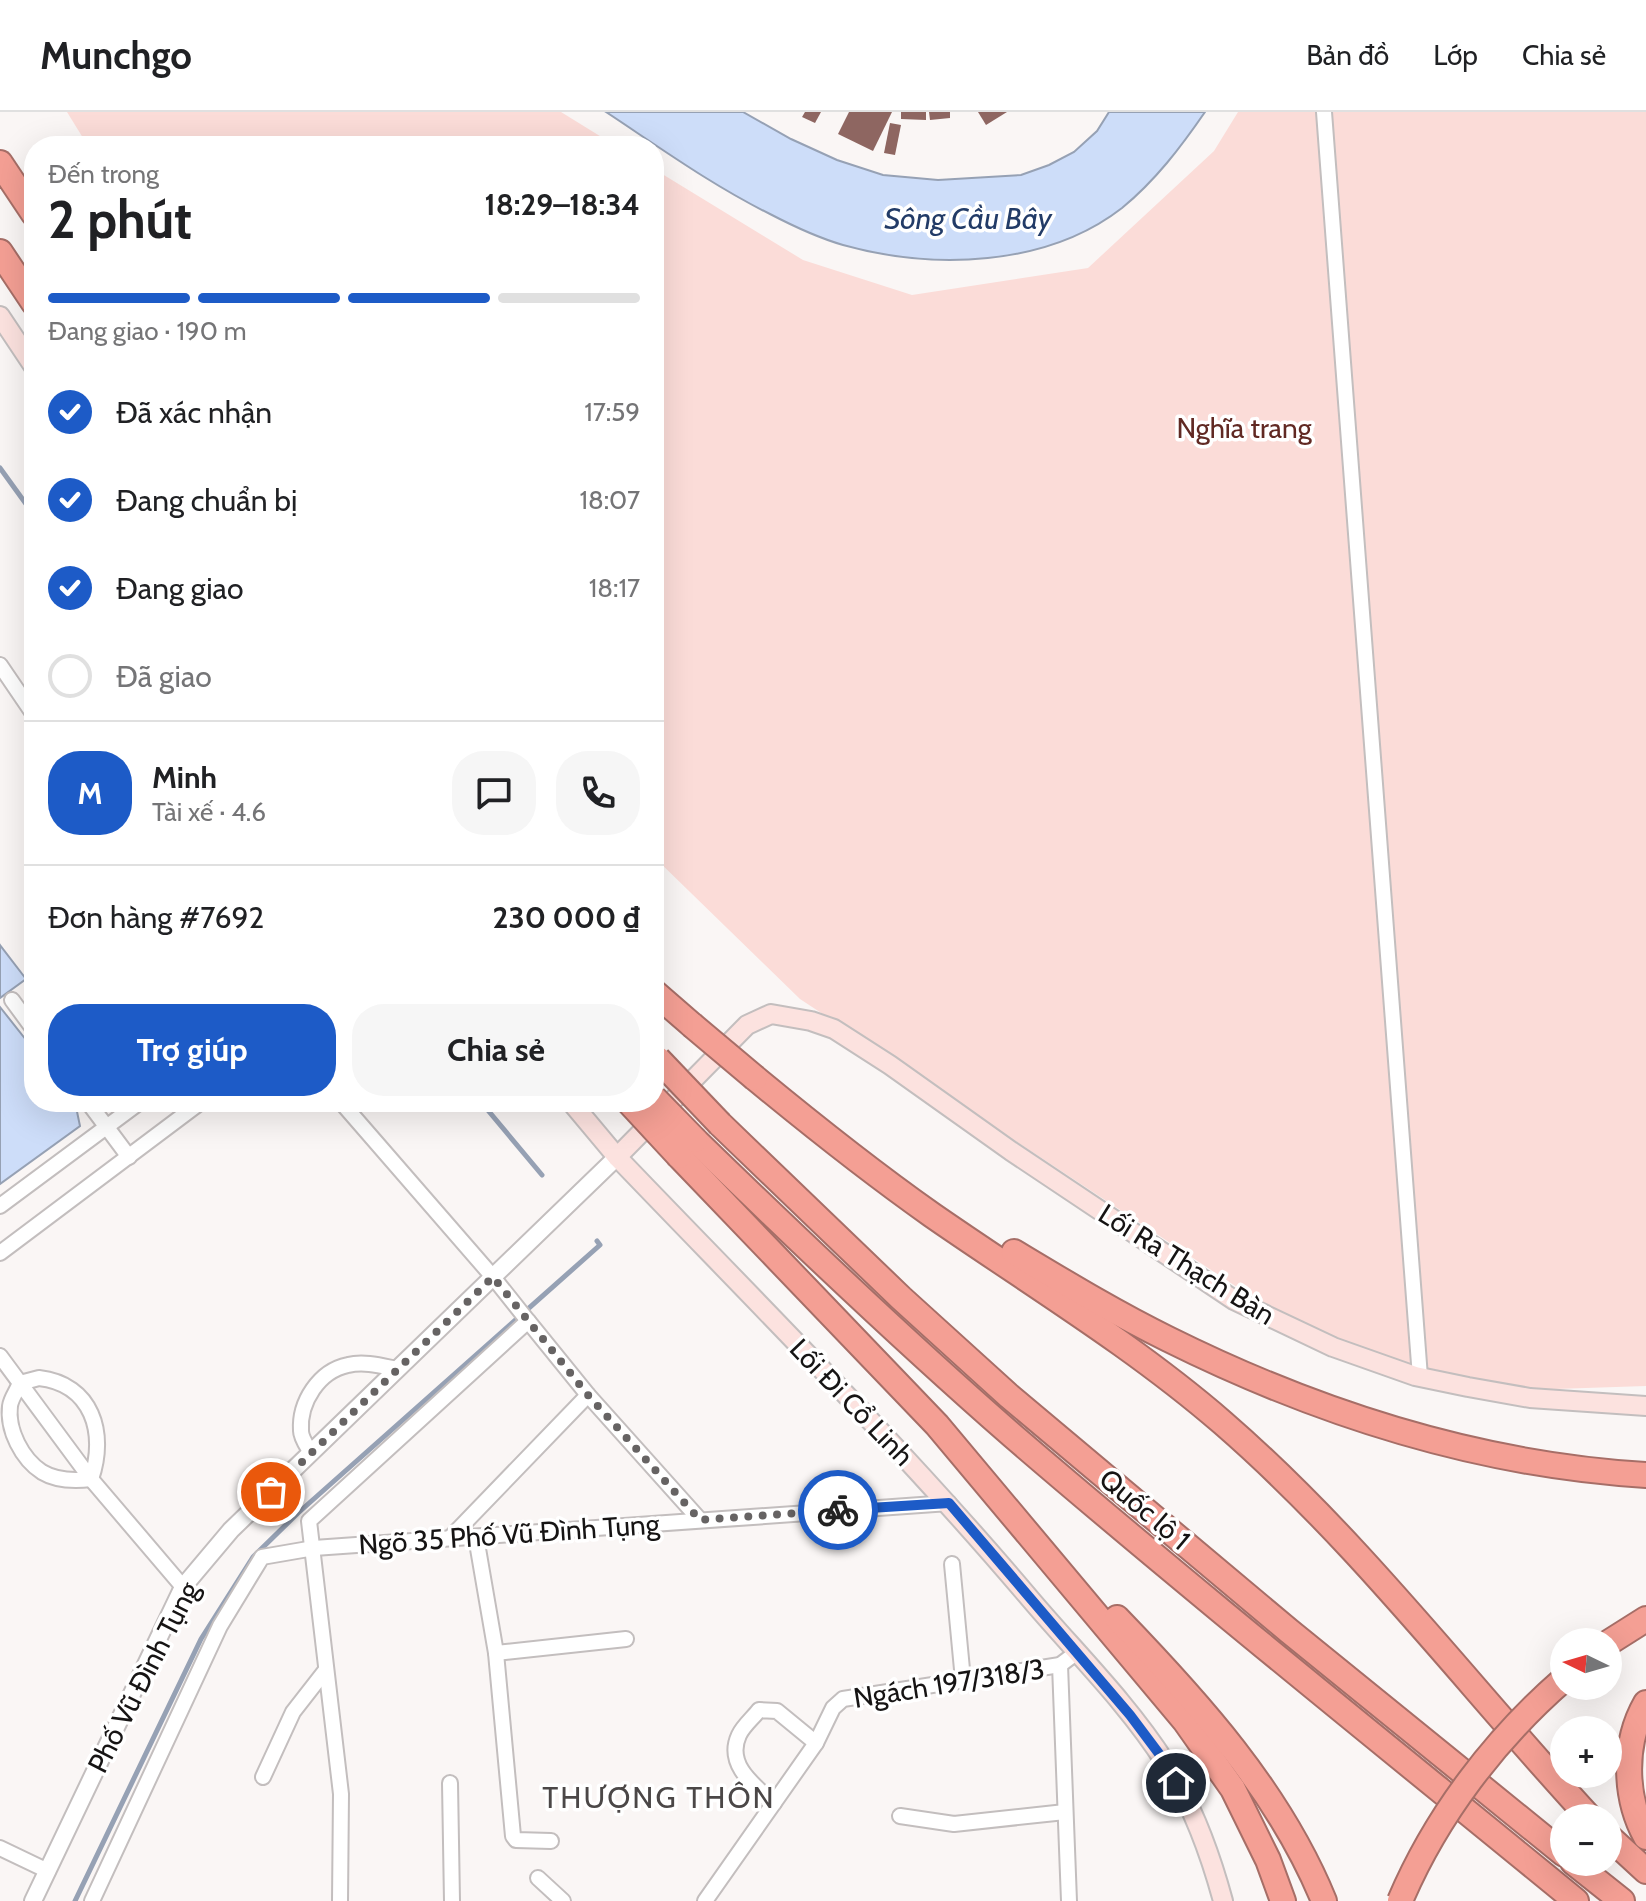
<!DOCTYPE html>
<html lang="vi">
<head>
<meta charset="utf-8">
<style>
	body { margin:0; font-family:Cabin,sans-serif; background:#f6f6f6; color:#202124; height:100vh; display:flex; flex-direction:column; font-size:30px; white-space:nowrap }
	* { box-sizing:border-box; margin:0 }
	p { font-size:26px; color:#757577 }
	.icon { flex:none; width:44px; height:44px; fill:none; stroke:currentColor; stroke-width:2; stroke-linecap:round; stroke-linejoin:round }
	.map { position:relative; flex:1; overflow:hidden }
	.sheet { position:absolute; left:24px; top:24px; width:640px; height:976px; display:flex; flex-direction:column; background:#fff; border-radius:32px; box-shadow:0 8px 32px #0002 }
	.sheet>* { flex:none }
	.needle { width:52px; rotate:275deg }
	.tools { position:absolute; left:1550px; top:1516px; display:grid; gap:16px }
	.tools a { display:grid; place-items:center; width:72px; height:72px; border-radius:50%; background:#fff; box-shadow:0 8px 32px #0002; font-size:40px }
	.pin { position:absolute; display:grid; place-items:center; width:68px; height:68px; color:#fff; margin:-34px; border:4px solid #fff; border-radius:50%; box-shadow:0 2px 8px #0007 }
	.courier { position:absolute; display:grid; place-items:center; width:80px; height:80px; margin:-40px; border:6px solid #1d5bc7; border-radius:50%; background:#fff; color:#222; box-shadow:0 2px 10px #0007 }
	.headline em { font-style:normal; font-weight:700 }
	.headline div { display:flex; flex-direction:column-reverse }
	.headline { display:flex; align-items:center; justify-content:space-between; height:136px; padding:0 24px }
	h1 { font-size:52px; font-weight:700; line-height:60px }
	.bar { display:grid; grid-template-columns:repeat(4,1fr); gap:12px 8px; align-content:center; height:96px; padding:0 24px }
	.bar i { height:10px; border-radius:6px; background:#e0e0e0 }
	.bar .active { background:#1d5bc7 }
	.bar p { grid-column:span 4 }
	.line { display:flex; align-items:center; gap:20px; padding:0 24px; border-top:2px solid #e0e0e0 }
	.line div { flex:1 }
	.round { display:grid; place-items:center; flex:none; width:84px; height:84px; border-radius:32px; background:#f6f6f6 }
	ol { padding:0 24px; list-style:none }
	li { display:flex; align-items:center; gap:24px; height:88px }
	li p { margin-inline-start:auto }
	li .icon { padding:8px; border-radius:50%; background:#1d5bc7; color:#fff; stroke-width:4 }
	li:last-child { color:#757577 }
	li i { width:44px; height:44px; border:4px solid #e0e0e0; border-radius:50% }
	.primary-button { display:flex; gap:16px; margin-top:auto; padding:16px 24px }
	.primary-button a { flex:1; height:92px; border-radius:32px; background:#1d5bc7; color:#fff; font-size:32px; font-weight:700; line-height:92px; text-align:center }
	.primary-button a+a { background:#f6f6f6; color:#202124 }
	header { display:flex; align-items:center; gap:48px; box-sizing:border-box; height:112px; padding:0 40px; background:#fff; border-bottom:2px solid #e0e0e0 }
	header strong { font-size:38px }
	nav { display:flex; gap:44px; margin-inline-start:auto; font-size:28px }
	.map>svg:first-child { display:block }
	.green { fill:#fbdcd8 }
	.water { fill:#cdddf9; stroke:#96a1b4; stroke-width:2 }
	.lines { fill:none; stroke-linecap:round; stroke-linejoin:round }
	.stream { stroke:#96a1b4; stroke-width:5 }
	.building { fill:#8e6661 }
	.minor-casing { stroke:#c3bebe; stroke-width:18 }
	.tertiary-casing { stroke:#c3bebe; stroke-width:20 }
	.secondary-casing { stroke:#c3bebe; stroke-width:22 }
	.motorway-casing { stroke:#a66e67; stroke-width:28 }
	.minor { stroke:#fff; stroke-width:14 }
	.tertiary { stroke:#fff; stroke-width:16 }
	.secondary { stroke:#fce2df; stroke-width:18 }
	.motorway { stroke:#f49f94; stroke-width:24 }
	.motorway-bridge-casing { stroke:#a66e67; stroke-width:28; stroke-linecap:butt }
	.motorway-bridge { stroke:#f49f94; stroke-width:24 }
	.done { stroke:#666363; stroke-width:8; stroke-dasharray:0 14.4 }
	.route { stroke:#1d5bc7; stroke-width:10 }
	.labels { text-anchor:middle; stroke-width:7; stroke-linejoin:round; paint-order:stroke }
	.park-label { font-size:28px; fill:#612923; stroke:#fff }
	.street-label { font-size:28px; fill:#161414; stroke:#fff }
	.water-label { font-size:30px; font-style:italic; fill:#223b67; stroke:#fff }
	.neighbourhood-label { font-size:30px; letter-spacing:2px; fill:#4b4747; stroke:#fff }
</style>
</head>
<body>
<header>
<strong>Munchgo</strong>
<nav><a>Bản đồ</a><a>Lớp</a><a>Chia sẻ</a></nav>
</header>
<div class="map">
<svg width="1646" height="1789" viewBox="0 0 1646 1789">
	<rect width="100%" height="100%" fill="#faf6f5"/>
	<!-- green -->
	<g class="green">
		<polygon points="67,0 561,0 616,34 88,34"/>
		<polygon points="1238,0 1646,0 1646,1274 1525,1278 1353,1239 1243,1179 800,887 654,745 654,57 803,148 912,183 1088,156 1214,39"/>
	</g>
	<!-- water -->
	<g class="water">
		<path d="M606,0H743L791,27L837,48L883,63L938,68L1021,63L1049,53L1074,40L1097,19L1109,0H1205C1181,35 1155,69 1122,96C1046,155 933,158 843,133C819,126 793,114 770,102C713,74 659,35 606,0Z"/>
		<polygon points="0,833 26,867 0,886"/>
		<polygon points="0,895 34,938 34,990 75,990 80,1014 0,1072"/>
	</g>
	<g class="lines">
		<!-- stream -->
		<g class="stream">
			<polyline points="0,356 34,403"/>
			<polyline points="481,990 542,1063"/>
			<polyline points="75,1789 201,1527 253,1445 298,1401 600,1133 597,1129"/>
		</g>
	</g>
	<!-- building -->
	<g class="building">
		<polygon points="805,0 821,0 815,11 802,5"/>
		<polygon points="849,0 892,0 873,39 838,22"/>
		<polygon points="901,0 926,0 926,8 901,7"/>
		<polygon points="929,0 950,0 950,6 930,8"/>
		<polygon points="978,0 1007,0 986,13"/>
		<polygon points="890,11 901,13 895,43 884,41"/>
	</g>
	<g class="lines">
		<!-- minor casing -->
		<g class="minor-casing">
			<g id="minor">
				<polyline points="1324,0 1420,1265"/>
				<polyline points="0,553 34,603"/>
				<polyline points="12,888 34,918"/>
				<polyline points="88,990 129,1045"/>
				<polyline points="341,990 493,1165 528,1209"/>
				<polyline points="0,1094 140,990"/>
				<polyline points="0,1141 201,990"/>
				<polyline points="0,1244 91,1367 183,1475"/>
				<path d="M39,1266C92,1272 107,1321 91,1367C75,1369 57,1369 42,1360C22,1347 7,1318 10,1294C11,1286 17,1279 20,1271Z"/>
				<path d="M311,1341C307,1334 301,1326 301,1319C299,1290 319,1259 348,1253C364,1249 382,1254 397,1257"/>
				<polyline points="476,1425 496,1541"/>
				<polyline points="450,1426 588,1283"/>
				<polyline points="952,1452 963,1568"/>
				<polyline points="1060,1553 1069,1789"/>
				<polyline points="263,1665 293,1600 325,1559"/>
				<polyline points="450,1671 452,1789"/>
				<path d="M774,1691C755,1674 725,1653 739,1623C743,1614 753,1606 759,1598L777,1599L816,1631"/>
				<polyline points="900,1704 954,1712 1065,1700"/>
				<polyline points="551,1729 516,1728 513,1724 496,1541 626,1527"/>
				<polyline points="0,1736 48,1759"/>
				<polyline points="538,1766 563,1789"/>
				<polyline points="92,1789 220,1514 262,1445 314,1436 949,1391"/>
				<polyline points="340,1789 341,1682 309,1409 528,1209 588,1283 700,1408"/>
				<polyline points="705,1789 816,1631 833,1596 843,1587 1060,1553 1076,1541"/>
			</g>
		</g>
		<!-- tertiary casing -->
		<g class="tertiary-casing">
			<polyline id="tertiary" points="33,1789 183,1475 231,1418 617,1045"/>
		</g>
		<!-- secondary casing -->
		<g class="secondary-casing">
			<g id="secondary">
				<polyline points="0,204 34,255"/>
				<path d="M571,990L617,1045C755,1189 897,1330 1026,1482C1072,1537 1126,1589 1165,1650C1192,1692 1210,1741 1223,1789"/>
				<polyline points="617,1045 747,913 771,902 811,909 834,917 890,953 1011,1039 1234,1188 1333,1235 1415,1264 1468,1275 1530,1286 1646,1294"/>
			</g>
		</g>
		<!-- motorway casing -->
		<g class="motorway-casing">
			<g id="motorway">
				<polyline points="0,51 34,102"/>
				<polyline points="0,140 34,191"/>
				<polyline points="654,880 692,913"/>
				<path d="M755,966C812,1013 871,1060 932,1103C1030,1171 1133,1233 1223,1311C1359,1429 1468,1574 1590,1706"/>
				<polyline points="720,1012 901,1186 1009,1284 1289,1519 1564,1742"/>
				<path d="M695,1028C799,1129 904,1229 1013,1324C1198,1483 1388,1635 1576,1789"/>
				<polyline points="679,1044 937,1313 1185,1609 1233,1677 1268,1748 1283,1789"/>
				<path d="M1014,1140C1064,1170 1115,1201 1168,1227C1317,1301 1479,1353 1646,1363"/>
				<path d="M1117,1506C1198,1590 1279,1679 1324,1789"/>
				<polyline points="1608,1531 1646,1507"/>
				<path d="M1646,1591C1623,1631 1624,1685 1646,1725"/>
				<polyline points="1608,1724 1646,1759"/>
				<polyline points="1573,1750 1622,1789"/>
			</g>
		</g>
		<!-- minor -->
		<use href="#minor" class="minor"/>
		<!-- tertiary -->
		<use href="#tertiary" class="tertiary"/>
		<!-- secondary -->
		<use href="#secondary" class="secondary"/>
		<!-- motorway -->
		<use href="#motorway" class="motorway"/>
		<!-- motorway-bridge casing -->
		<g class="motorway-bridge-casing">
			<g id="motorway-bridge">
				<polyline points="692,913 755,966"/>
				<polyline points="658,947 720,1012"/>
				<polyline points="654,986 695,1028"/>
				<polyline points="629,990 679,1044"/>
				<path d="M1400,1789C1436,1704 1495,1627 1564,1567"/>
			</g>
		</g>
		<!-- motorway-bridge -->
		<use href="#motorway-bridge" class="motorway-bridge"/>
	</g>
	<g class="lines">
		<!-- done -->
		<polyline class="done" points="271,1380 493,1165 588,1283 700,1408 838,1398"/>
		<!-- route -->
		<polyline class="route" points="838,1398 949,1391 1130,1603 1166,1651 1176,1671"/>
	</g>
	<g class="labels">
		<!-- park labels -->
		<g class="park-label">
			<text x="1244" y="326">Nghĩa trang</text>
		</g>
		<!-- street labels -->
		<g class="street-label">
			<text transform="translate(1187 1152) rotate(32)" y="10">Lối Ra Thạch Bàn</text>
			<text transform="translate(852 1290) rotate(46)" y="10">Lối Đi Cổ Linh</text>
			<text transform="translate(1145 1397) rotate(40)" y="10">Quốc lộ 1</text>
			<text transform="translate(509 1422) rotate(-4)" y="10">Ngõ 35 Phố Vũ Đình Tụng</text>
			<text transform="translate(143 1565) rotate(-63)" y="10">Phố Vũ Đình Tụng</text>
			<text transform="translate(949 1571) rotate(-9)" y="10">Ngách 197/318/3</text>
		</g>
		<!-- water labels -->
		<g class="water-label">
			<text x="968" y="117">Sông Cầu Bây</text>
		</g>
		<!-- neighbourhood labels -->
		<g class="neighbourhood-label">
			<text x="659" y="1696">THƯỢNG THÔN</text>
		</g>
	</g>
</svg>
<div class="tools">
<a><svg class="needle" viewBox="-14 -14 28 28"><path d="M0-13l5 13h-10z" fill="#e53935"/><path d="M0 13l5-13h-10z" fill="#757577"/></svg></a>
<a>+</a>
<a>−</a>
</div>
<div class="pin" style="left:271px;top:1380px;background:#ea580c"><svg class="icon" aria-label="bag" viewBox="0 0 24 24"><path d="M5 8h14l-1 12H6zM9 8a3 3 0 0 1 6 0"/></svg></div>
<div class="pin" style="left:1176px;top:1671px;background:#1f2937"><svg class="icon" aria-label="home" viewBox="0 0 24 24"><path d="M3 11l9-7 9 7M6 9v11h12V9"/></svg></div>
<div class="courier" style="left:838px;top:1398px"><svg class="icon" aria-label="bike" viewBox="0 0 24 24"><circle cx="6" cy="16" r="4"/><circle cx="18" cy="16" r="4"/><path d="M6 16l4-8h5l3 8M10 8l3 8H6M13 5h3"/></svg></div>
<section class="sheet">
<div class="headline"><div><h1>2 phút</h1><p>Đến trong</p></div><em>18:29–18:34</em></div>
<div class="bar"><i class="active"></i><i class="active"></i><i class="active"></i><i></i><p>Đang giao · 190 m</p></div>
<ol>
<li><svg class="icon" aria-label="check" viewBox="0 0 24 24"><path d="M5 12l5 5 9-10"/></svg>Đã xác nhận<p>17:59</p></li>
<li><svg class="icon" aria-label="check" viewBox="0 0 24 24"><path d="M5 12l5 5 9-10"/></svg>Đang chuẩn bị<p>18:07</p></li>
<li><svg class="icon" aria-label="check" viewBox="0 0 24 24"><path d="M5 12l5 5 9-10"/></svg>Đang giao<p>18:17</p></li>
<li><i></i>Đã giao</li>
</ol>
<div class="line" style="height:144px"><b class="round" style="background:#1d5bc7;color:#fff">M</b><div><b>Minh</b><p>Tài xế · 4.6</p></div><a class="round"><svg class="icon" aria-label="chat" viewBox="0 0 24 24"><path d="M4 5h16v11H9l-5 4z"/></svg></a><a class="round"><svg class="icon" aria-label="phone" viewBox="0 0 24 24"><path d="M5 4h4l2 5-3 2q2 4 5 5l2-3 5 2v4C11 20 4 13 5 4z"/></svg></a></div>
<div class="line" style="height:104px"><div>Đơn hàng #7692</div><b>230 000 ₫</b></div>
<div class="primary-button"><a>Trợ giúp</a><a>Chia sẻ</a></div>
</section>
</div>
</body>
</html>
